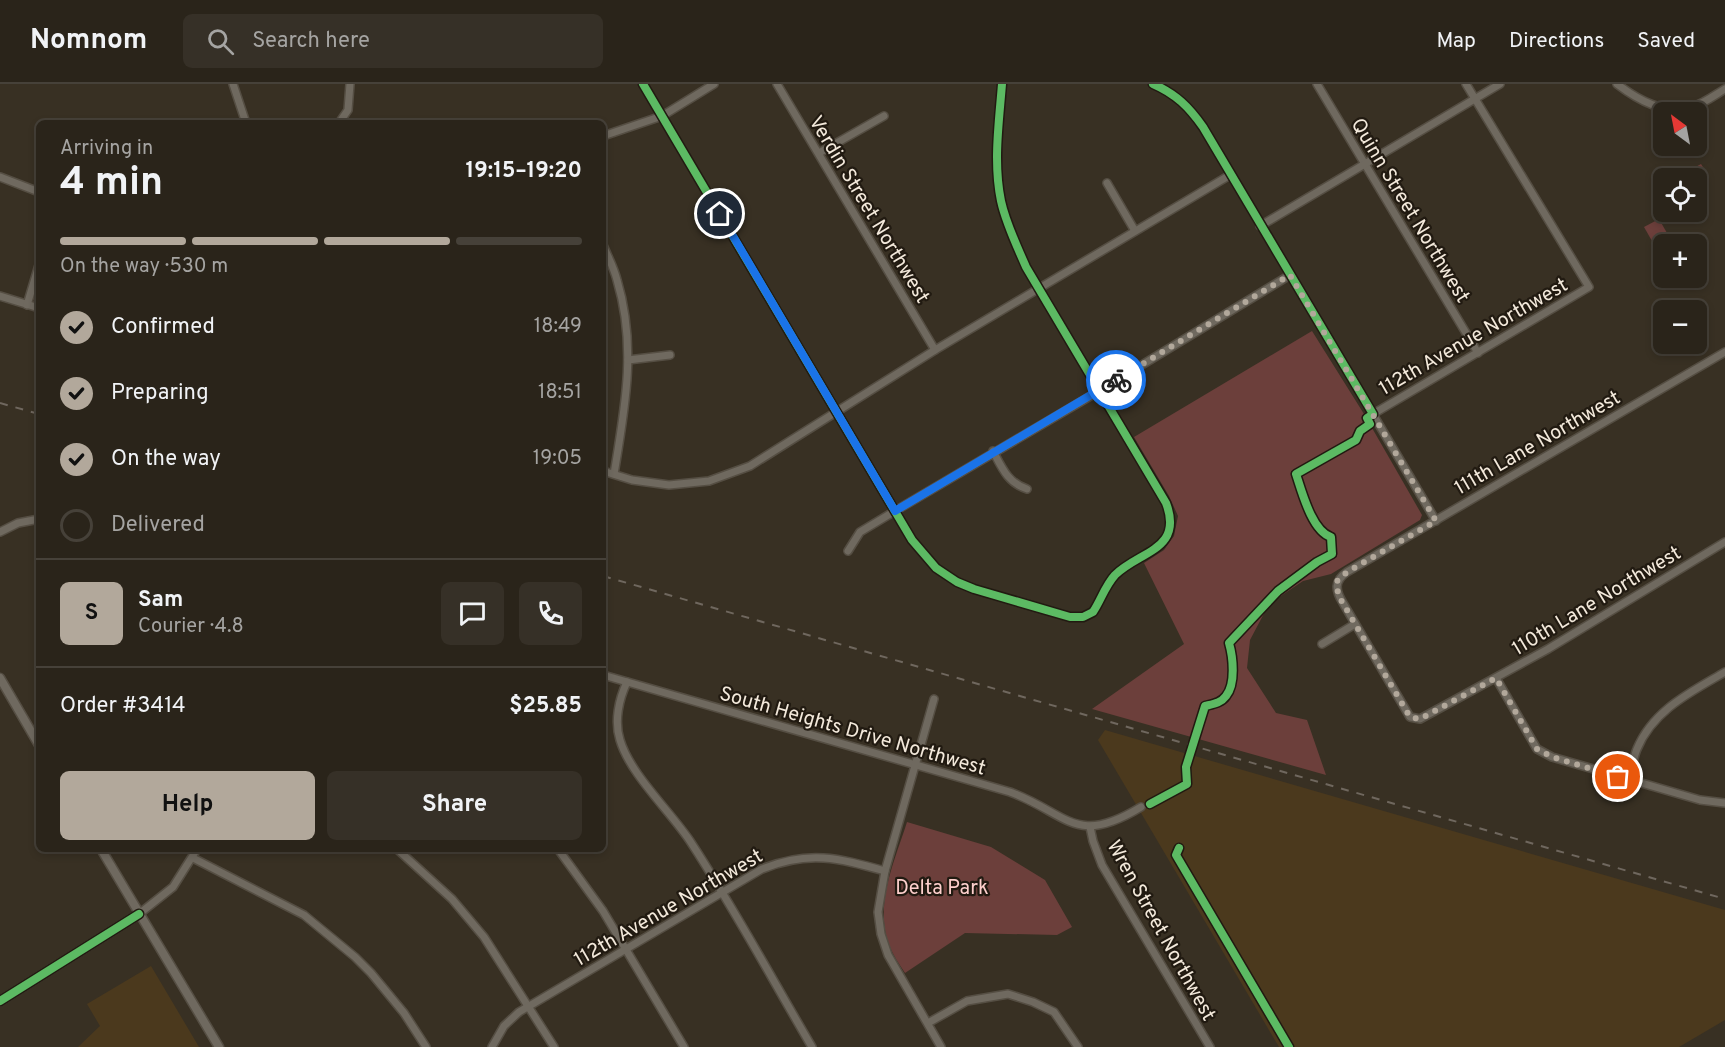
<!DOCTYPE html>
<html lang="en">
<head>
<meta charset="utf-8">
<style>
	body { margin:0; font-family:Overpass,sans-serif; background:#363027; color:#f1f3f6; height:100vh; display:flex; flex-direction:column; font-size:22px; white-space:nowrap }
	* { box-sizing:border-box; margin:0 }
	p { font-size:20px; color:#a5a4a2 }
	.icon { flex:none; width:33px; height:33px; fill:none; stroke:currentColor; stroke-width:2; stroke-linecap:round; stroke-linejoin:round }
	.map { position:relative; flex:1; overflow:hidden }
	.side { position:absolute; left:36px; top:36px; width:570px; height:732px; display:flex; flex-direction:column; background:#2a241a; border-radius:9px; box-shadow:0 3px 9px #0003,0 0 0 2px #464139 }
	.side>* { flex:none }
	.needle { width:39px; rotate:328deg }
	.controls { position:absolute; left:1653px; top:18px; display:grid; gap:12px }
	.controls a { display:grid; place-items:center; width:54px; height:54px; border-radius:9px; background:#2a241a; box-shadow:0 3px 9px #0003,0 0 0 2px #464139; font-size:30px }
	.pin { position:absolute; display:grid; place-items:center; width:51px; height:51px; color:#fff; margin:-26px; border:3px solid #fff; border-radius:50%; box-shadow:0 2px 6px #0007 }
	.courier { position:absolute; display:grid; place-items:center; width:60px; height:60px; margin:-30px; border:4px solid #1a73e8; border-radius:50%; background:#fff; color:#222; box-shadow:0 2px 8px #0007 }
	.summary em { font-style:normal; font-weight:700 }
	.summary div { display:flex; flex-direction:column-reverse }
	.summary { display:flex; align-items:center; justify-content:space-between; height:102px; padding:0 24px }
	h1 { font-size:39px; font-weight:700; line-height:45px }
	.bar { display:grid; grid-template-columns:repeat(4,1fr); gap:9px 6px; align-content:center; height:72px; padding:0 24px }
	.bar i { height:8px; border-radius:4px; background:#464139 }
	.bar .on { background:#b2a89b }
	.bar p { grid-column:span 4 }
	.line { display:flex; align-items:center; gap:15px; padding:0 24px; border-top:2px solid #464139 }
	.line div { flex:1 }
	.round { display:grid; place-items:center; flex:none; width:63px; height:63px; border-radius:9px; background:#363027 }
	ol { padding:0 24px; list-style:none }
	li { display:flex; align-items:center; gap:18px; height:66px }
	li p { margin-inline-start:auto }
	li .icon { padding:6px; border-radius:50%; background:#b2a89b; color:#111; stroke-width:4 }
	li:last-child { color:#a5a4a2 }
	li i { width:33px; height:33px; border:3px solid #464139; border-radius:50% }
	.primary-button { display:flex; gap:12px; margin-top:auto; padding:12px 24px }
	.primary-button a { flex:1; height:69px; border-radius:9px; background:#b2a89b; color:#111; font-size:24px; font-weight:700; line-height:69px; text-align:center }
	.primary-button a+a { background:#363027; color:#f1f3f6 }
	header { display:flex; align-items:center; gap:36px; box-sizing:border-box; height:84px; padding:0 30px; background:#2a241a; border-bottom:2px solid #464139 }
	header strong { font-size:28px }
	nav { display:flex; gap:33px; margin-inline-start:auto; font-size:21px }
	.search { width:420px; height:54px; background:#363027; display:flex; align-items:center; gap:15px; box-sizing:border-box; padding:0 21px; border-radius:9px; color:#a5a4a2; font-size:22px }
	.map>svg:first-child { display:block }
	.built { fill:#4b391d }
	.green { fill:#6c3f3b }
	.lines { fill:none; stroke-linecap:round; stroke-linejoin:round }
	.minor-casing { stroke:#554e43; stroke-width:10 }
	.tertiary-casing { stroke:#554e43; stroke-width:11 }
	.minor { stroke:#6f695f; stroke-width:7 }
	.tertiary { stroke:#6f695f; stroke-width:8 }
	.rail { stroke:#6f675e; stroke-width:2; stroke-dasharray:8 8; stroke-linecap:butt }
	.cycleway-casing { stroke:#211a11; stroke-width:11 }
	.cycleway { stroke:#5cba63; stroke-width:8 }
	.done { stroke:#b2a89b; stroke-width:6; stroke-dasharray:0 10.8 }
	.route { stroke:#1a73e8; stroke-width:8 }
	.labels { text-anchor:middle; stroke-width:4.5; stroke-linejoin:round; paint-order:stroke }
	.street-label { font-size:20px; fill:#f3e9db; stroke:#211a11 }
	.park-label { font-size:20px; fill:#fed0cd; stroke:#211a11 }
</style>
</head>
<body>
<header>
<strong>Nomnom</strong>
<div class="search"><svg class="icon" aria-label="search" viewBox="0 0 24 24"><circle cx="10" cy="10" r="6"/><path d="M15 15l6 6"/></svg>Search here</div>
<nav><a>Map</a><a>Directions</a><a>Saved</a></nav>
</header>
<div class="map">
<svg width="1725" height="963" viewBox="0 0 1725 963">
	<rect width="100%" height="100%" fill="#383023"/>
	<!-- built -->
	<g class="built">
		<polygon points="1105,646 1725,826 1725,936 1679,963 1279,963 1098,656"/>
		<polygon points="151,882 199,963 78,963 100,942 87,920"/>
	</g>
	<!-- green -->
	<g class="green">
		<polygon points="1701,80 1708,91 1700,97 1692,85"/>
		<polygon points="1659,135 1667,149 1652,157 1644,143"/>
		<polygon points="1312,247 1364,330 1422,431 1420,436 1331,490 1303,497 1269,520 1250,556 1247,584 1276,629 1307,636 1326,691 1092,625 1184,560 1144,479 1164,466 1174,452 1178,432 1169,412 1134,353"/>
		<path d="M907,738L991,763L1045,796L1072,843L1057,851L965,849L905,889C899,880 893,871 889,861C874,821 895,776 907,738Z"/>
	</g>
	<g class="lines">
		<!-- minor casing -->
		<g class="minor-casing">
			<g id="minor">
				<polyline points="233,0 246,39"/>
				<path d="M643,0L912,456L936,484L957,498L974,505L1070,533H1083L1093,528C1101,516 1105,502 1115,491C1139,467 1184,466 1166,419L1026,183C1017,162 1006,140 1001,117C993,78 999,39 1002,0"/>
				<polyline points="777,0 935,266"/>
				<path d="M1153,0C1176,10 1189,23 1203,43L1436,437"/>
				<polyline points="1317,0 1478,269"/>
				<path d="M1617,0C1638,16 1664,31 1692,23C1703,20 1715,11 1725,5"/>
				<polyline points="339,39 348,26 350,0"/>
				<polyline points="603,52 662,32 714,0"/>
				<polyline points="819,69 884,32"/>
				<polyline points="0,93 39,108"/>
				<polyline points="1107,99 1135,147"/>
				<polyline points="1260,142 1500,0"/>
				<path d="M603,161C608,173 614,184 617,196C637,262 625,324 614,390"/>
				<polyline points="0,212 39,224"/>
				<polyline points="27,221 39,181"/>
				<path d="M1725,268L1347,488C1334,497 1335,506 1343,519L1410,633L1420,635L1548,565L1725,458"/>
				<polyline points="628,276 670,271"/>
				<polyline points="1373,330 1589,203 1466,0"/>
				<path d="M993,367C1002,384 1008,399 1027,405"/>
				<polyline points="603,387 632,396 669,401 709,397 750,382 935,266 1230,91"/>
				<polyline points="0,448 18,439 39,435"/>
				<polyline points="848,467 860,448 895,427 1099,307 1290,191"/>
				<polyline points="1322,560 1355,540"/>
				<path d="M603,591L1010,708C1069,730 1075,763 1141,723"/>
				<polyline points="1496,594 1537,665 1552,673 1700,716 1725,719"/>
				<path d="M627,598C619,615 614,637 620,656C630,690 670,727 690,757C734,824 772,895 812,963"/>
				<polyline points="934,615 885,787 878,828 881,850 888,871 941,963"/>
				<path d="M1629,697C1632,686 1633,674 1637,665C1653,626 1691,608 1725,588"/>
				<polyline points="1090,743 1093,757 1102,781 1210,963"/>
				<polyline points="397,765 452,815 484,853 554,963"/>
				<polyline points="558,765 603,827 684,963"/>
				<polyline points="193,774 304,831 355,873 371,889 404,929 426,963"/>
				<polyline points="139,830 173,803 197,765"/>
				<polyline points="928,939 967,917 1008,910 1033,918 1054,928 1078,963"/>
				<path d="M492,963L504,942L519,928L762,785C809,766 838,774 885,787"/>
			</g>
		</g>
		<!-- tertiary casing -->
		<g class="tertiary-casing">
			<g id="tertiary">
				<polyline points="0,594 39,661"/>
				<polyline points="101,765 219,963"/>
				<polyline points="0,917 139,830"/>
			</g>
		</g>
		<!-- minor -->
		<use href="#minor" class="minor"/>
		<!-- tertiary -->
		<use href="#tertiary" class="tertiary"/>
		<!-- rail -->
		<g class="rail">
			<polyline points="0,319 39,330"/>
			<polyline points="603,492 1725,815"/>
		</g>
		<!-- cycleway casing -->
		<g class="cycleway-casing">
			<g id="cycleway">
				<path d="M643,0L912,456L936,484L957,498L974,505L1070,533H1083L1093,528C1101,516 1105,502 1115,491C1139,467 1184,466 1166,419L1026,183C1017,162 1006,140 1001,117C993,78 999,39 1002,0"/>
				<path d="M1150,720L1187,700L1186,683L1205,622C1213,620 1221,619 1226,612C1236,600 1233,573 1229,559L1278,507L1317,478L1332,470L1331,453C1312,447 1302,408 1296,390L1356,356L1360,347L1370,340L1367,334L1373,330L1203,43C1189,23 1176,10 1153,0"/>
				<polyline points="1179,764 1176,771 1289,963"/>
				<polyline points="0,917 139,830"/>
			</g>
		</g>
		<!-- cycleway -->
		<use href="#cycleway" class="cycleway"/>
	</g>
	<g class="lines">
		<!-- done -->
		<polyline class="done" points="1116,296 1290,191 1436,437 1347,488 1337,497 1338,511 1410,633 1420,635 1496,594 1537,665 1552,673 1618,693"/>
		<!-- route -->
		<polyline class="route" points="720,130 895,427 1116,296"/>
	</g>
	<g class="labels">
		<!-- street labels -->
		<g class="street-label">
			<text transform="translate(870 125) rotate(59)" y="7">Verdin Street Northwest</text>
			<text transform="translate(1411 126) rotate(59)" y="7">Quinn Street Northwest</text>
			<text transform="translate(1473 252) rotate(-30)" y="7">112th Avenue Northwest</text>
			<text transform="translate(1537 358) rotate(-30)" y="7">111th Lane Northwest</text>
			<text transform="translate(1596 516) rotate(-31)" y="7">110th Lane Northwest</text>
			<text transform="translate(853 646) rotate(16)" y="7">South Heights Drive Northwest</text>
			<text transform="translate(668 823) rotate(-30)" y="7">112th Avenue Northwest</text>
			<text transform="translate(1162 846) rotate(61)" y="7">Wren Street Northwest</text>
		</g>
		<!-- park labels -->
		<g class="park-label">
			<text x="942" y="810">Delta Park</text>
		</g>
	</g>
</svg>
<div class="controls">
<a><svg class="needle" viewBox="-14 -14 28 28"><path d="M0-13l5 13h-10z" fill="#e53935"/><path d="M0 13l5-13h-10z" fill="#a5a4a2"/></svg></a>
<a><svg class="icon" aria-label="locate" viewBox="0 0 24 24"><circle cx="12" cy="12" r="6"/><path d="M12 2v4M12 18v4M2 12h4M18 12h4"/></svg></a>
<a>+</a>
<a>−</a>
</div>
<div class="pin" style="left:1618px;top:693px;background:#ea580c"><svg class="icon" aria-label="bag" viewBox="0 0 24 24"><path d="M5 8h14l-1 12H6zM9 8a3 3 0 0 1 6 0"/></svg></div>
<div class="pin" style="left:720px;top:130px;background:#1f2937"><svg class="icon" aria-label="home" viewBox="0 0 24 24"><path d="M3 11l9-7 9 7M6 9v11h12V9"/></svg></div>
<div class="courier" style="left:1116px;top:296px"><svg class="icon" aria-label="bike" viewBox="0 0 24 24"><circle cx="6" cy="16" r="4"/><circle cx="18" cy="16" r="4"/><path d="M6 16l4-8h5l3 8M10 8l3 8H6M13 5h3"/></svg></div>
<section class="side">
<div class="summary"><div><h1>4 min</h1><p>Arriving in</p></div><em>19:15–19:20</em></div>
<div class="bar"><i class="on"></i><i class="on"></i><i class="on"></i><i></i><p>On the way · 530 m</p></div>
<ol>
<li><svg class="icon" aria-label="check" viewBox="0 0 24 24"><path d="M5 12l5 5 9-10"/></svg>Confirmed<p>18:49</p></li>
<li><svg class="icon" aria-label="check" viewBox="0 0 24 24"><path d="M5 12l5 5 9-10"/></svg>Preparing<p>18:51</p></li>
<li><svg class="icon" aria-label="check" viewBox="0 0 24 24"><path d="M5 12l5 5 9-10"/></svg>On the way<p>19:05</p></li>
<li><i></i>Delivered</li>
</ol>
<div class="line" style="height:108px"><b class="round" style="background:#b2a89b;color:#111">S</b><div><b>Sam</b><p>Courier · 4.8</p></div><a class="round"><svg class="icon" aria-label="chat" viewBox="0 0 24 24"><path d="M4 5h16v11H9l-5 4z"/></svg></a><a class="round"><svg class="icon" aria-label="phone" viewBox="0 0 24 24"><path d="M5 4h4l2 5-3 2q2 4 5 5l2-3 5 2v4C11 20 4 13 5 4z"/></svg></a></div>
<div class="line" style="height:78px"><div>Order #3414</div><b>$25.85</b></div>
<div class="primary-button"><a>Help</a><a>Share</a></div>
</section>
</div>
</body>
</html>
